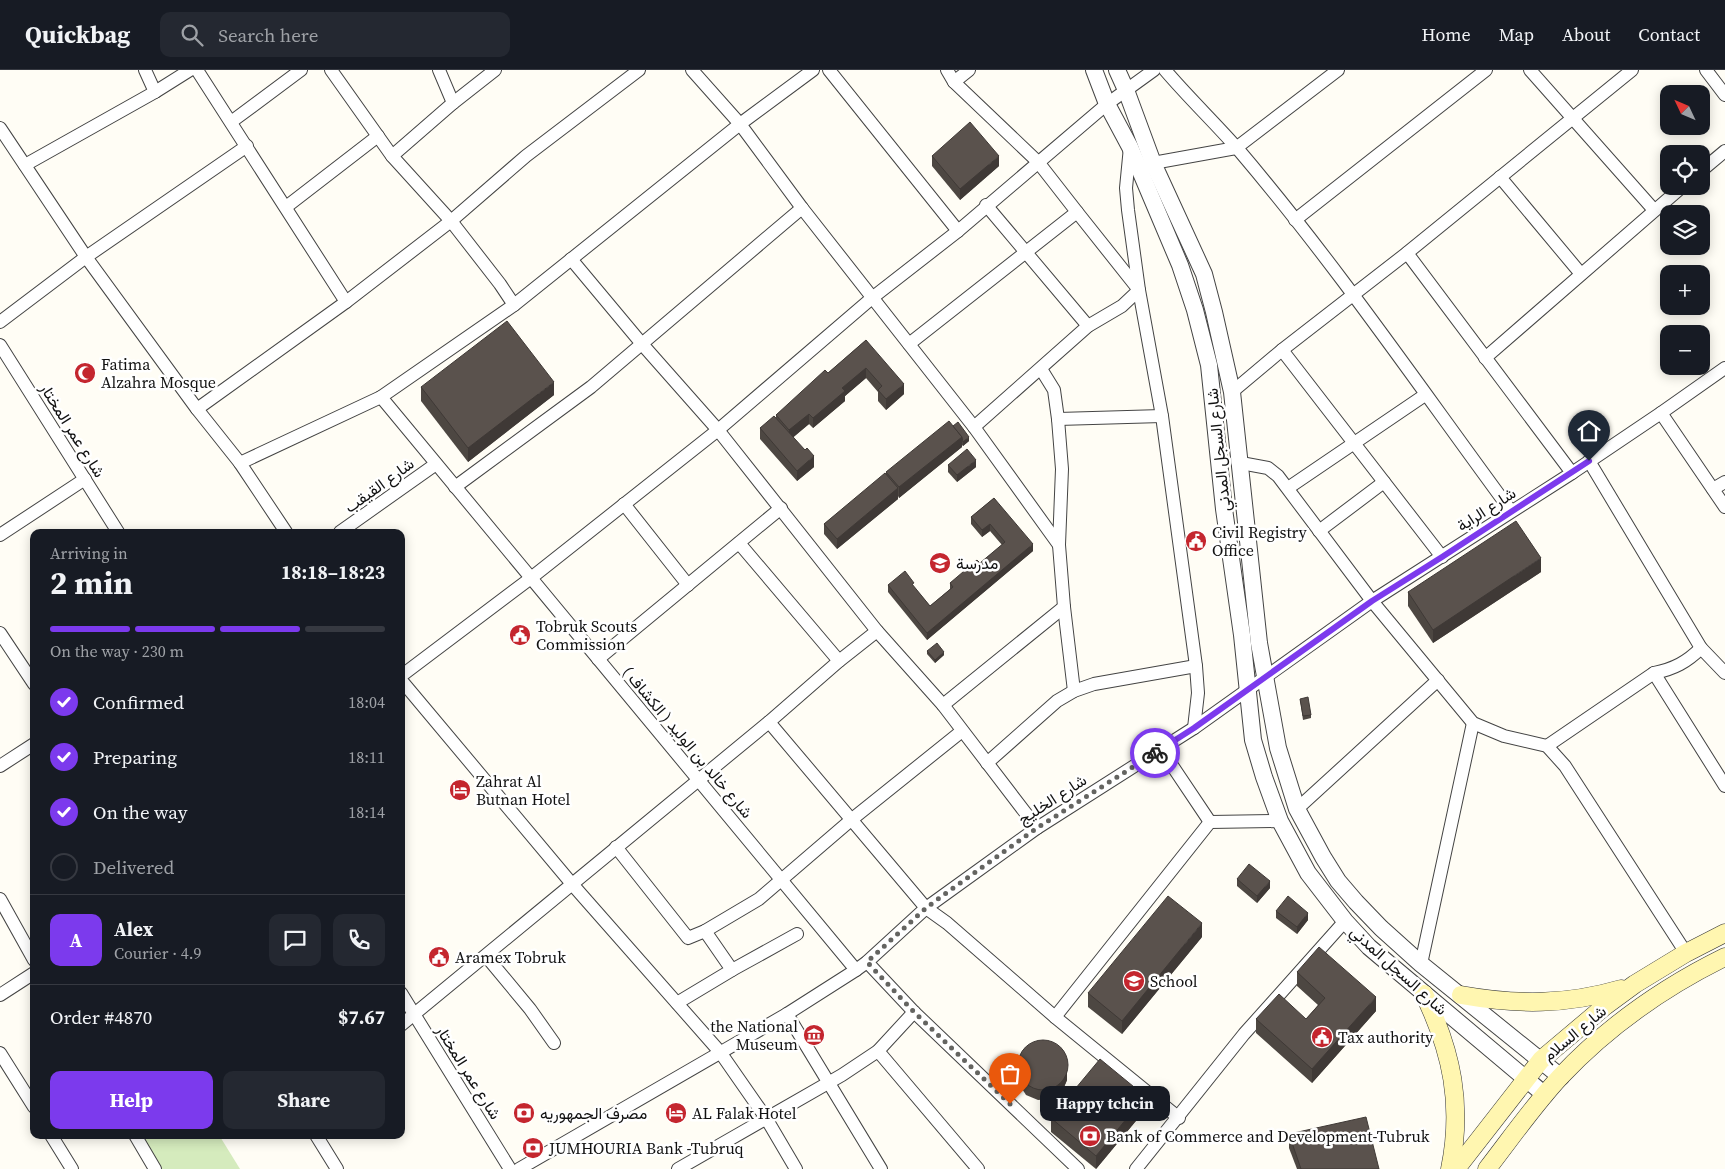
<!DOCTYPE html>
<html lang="en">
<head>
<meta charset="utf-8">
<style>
	body { margin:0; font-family:"Source Serif 4",Vazirmatn,serif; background:#242831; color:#f1f3f6; height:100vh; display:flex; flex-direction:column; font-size:19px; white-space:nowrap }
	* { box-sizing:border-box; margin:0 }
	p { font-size:16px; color:#9ea1a6 }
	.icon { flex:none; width:28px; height:28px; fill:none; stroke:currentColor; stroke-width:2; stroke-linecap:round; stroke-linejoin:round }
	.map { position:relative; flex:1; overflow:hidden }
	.side { position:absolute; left:30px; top:459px; width:375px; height:610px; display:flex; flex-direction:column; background:#171b24; border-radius:10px; box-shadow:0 2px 12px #0003 }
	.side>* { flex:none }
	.needle { width:32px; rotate:314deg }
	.buttons { position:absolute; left:1660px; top:15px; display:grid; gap:10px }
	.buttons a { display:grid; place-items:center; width:50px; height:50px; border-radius:10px; background:#171b24; box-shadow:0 2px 12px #0003; font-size:25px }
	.pin { position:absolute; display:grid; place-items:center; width:42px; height:42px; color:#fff; margin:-51px -21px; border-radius:50% 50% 50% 0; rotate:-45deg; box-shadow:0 0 5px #0007 }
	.pin .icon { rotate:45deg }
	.courier { position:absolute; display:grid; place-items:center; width:50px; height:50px; margin:-25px; border:4px solid #7c3aed; border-radius:50%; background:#fff; color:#222; box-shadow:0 1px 6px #0007 }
	.bubble { position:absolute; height:35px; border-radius:10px; background:#171b24; box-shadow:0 2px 12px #0003; font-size:16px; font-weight:700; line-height:35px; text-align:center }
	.overview em { font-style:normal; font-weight:700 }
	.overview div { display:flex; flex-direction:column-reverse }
	.overview { display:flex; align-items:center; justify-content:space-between; height:85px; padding:0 20px }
	h1 { font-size:32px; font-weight:700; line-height:38px }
	.bar { display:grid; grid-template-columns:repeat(4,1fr); gap:8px 5px; align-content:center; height:60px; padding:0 20px }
	.bar i { height:6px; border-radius:4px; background:#363941 }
	.bar .selected { background:#7c3aed }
	.bar p { grid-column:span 4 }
	.line { display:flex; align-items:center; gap:12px; padding:0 20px; border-top:1px solid #363941 }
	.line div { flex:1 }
	.round { display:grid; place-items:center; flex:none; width:52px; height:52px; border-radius:10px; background:#242831 }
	ol { padding:0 20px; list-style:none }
	li { display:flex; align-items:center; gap:15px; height:55px }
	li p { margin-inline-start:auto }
	li .icon { padding:5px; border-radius:50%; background:#7c3aed; color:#fff; stroke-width:4 }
	li:last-child { color:#9ea1a6 }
	li i { width:28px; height:28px; border:2px solid #363941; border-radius:50% }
	.action { display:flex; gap:10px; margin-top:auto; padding:10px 20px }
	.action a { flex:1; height:58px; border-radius:10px; background:#7c3aed; color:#fff; font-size:20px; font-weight:700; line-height:58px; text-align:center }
	.action a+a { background:#242831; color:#f1f3f6 }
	header { display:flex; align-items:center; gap:30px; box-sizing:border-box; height:70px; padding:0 25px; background:#171b24; border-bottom:1px solid #363941 }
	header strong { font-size:24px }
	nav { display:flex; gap:28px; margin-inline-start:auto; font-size:18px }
	.search { width:350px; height:45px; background:#242831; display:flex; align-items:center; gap:12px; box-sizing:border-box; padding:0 18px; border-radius:10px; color:#9ea1a6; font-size:19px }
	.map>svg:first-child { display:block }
	.green { fill:#d5ebbd }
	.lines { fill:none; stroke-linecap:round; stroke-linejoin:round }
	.minor-casing { stroke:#444; stroke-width:14 }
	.tertiary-casing { stroke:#444; stroke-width:18 }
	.secondary-casing { stroke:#333; stroke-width:19 }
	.minor { stroke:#fff; stroke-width:12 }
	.tertiary { stroke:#fff; stroke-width:16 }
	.secondary { stroke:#fff6b0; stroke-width:18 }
	.wall { fill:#4d4742 }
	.shaded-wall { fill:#3f3936 }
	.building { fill:#5a524d; stroke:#3f3936 }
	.done { stroke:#646461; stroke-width:5; stroke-dasharray:0 9 }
	.route { stroke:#7c3aed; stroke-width:6 }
	.labels { text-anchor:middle; stroke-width:5; stroke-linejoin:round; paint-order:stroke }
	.poi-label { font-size:16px; fill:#111; stroke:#fff; text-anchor:start }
	.street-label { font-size:16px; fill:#111; stroke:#fff }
</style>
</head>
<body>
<header>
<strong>Quickbag</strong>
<div class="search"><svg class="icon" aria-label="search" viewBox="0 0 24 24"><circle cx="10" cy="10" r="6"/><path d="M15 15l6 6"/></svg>Search here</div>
<nav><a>Home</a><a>Map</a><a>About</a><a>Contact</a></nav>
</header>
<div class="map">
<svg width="1725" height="1099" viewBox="0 0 1725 1099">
	<rect width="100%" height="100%" fill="#fffdf5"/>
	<!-- green -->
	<polygon class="green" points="141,1065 219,1065 240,1099 160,1099"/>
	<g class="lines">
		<!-- minor casing -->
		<g class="minor-casing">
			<g id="minor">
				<polyline points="145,0 155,22"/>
				<polyline points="197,0 346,232"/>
				<polyline points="331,0 392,86 451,151 500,214 514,235"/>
				<polyline points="439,0 453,33"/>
				<polyline points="692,0 740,54 802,138 974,357 1059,475"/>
				<polyline points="829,0 958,161"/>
				<path d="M1165,0C1188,27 1214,52 1237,78C1335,193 1421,319 1511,441"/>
				<polyline points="1530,0 1654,140"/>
				<polyline points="1706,0 1725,25"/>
				<polyline points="954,12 969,0"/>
				<polyline points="231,52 301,0"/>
				<polyline points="0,58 86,187 197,339 240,393 286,462"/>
				<polyline points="1130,77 1126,118 1128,140 1139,220 1162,346 1196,596 1198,623 1194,658"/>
				<polyline points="392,86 453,33 495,0"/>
				<polyline points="1153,93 1236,78 1338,0"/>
				<polyline points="25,95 155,22 190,0"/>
				<polyline points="1701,101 1725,81"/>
				<polyline points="1500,107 1581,204"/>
				<polyline points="986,135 1088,256"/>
				<polyline points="286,137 378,66"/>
				<polyline points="1295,150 1486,0"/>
				<polyline points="1407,183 1572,403"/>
				<polyline points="571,189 642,274 718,360 877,561 943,635 1037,758"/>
				<polyline points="0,252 86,187 247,76"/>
				<polyline points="909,274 1077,142 1038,92 954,12 947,0"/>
				<polyline points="0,275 118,462"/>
				<polyline points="1282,280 1442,487"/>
				<polyline points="1485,288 1683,116"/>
				<polyline points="1041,299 1054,320 1058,349 1062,399 1059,475 1064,537 1074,621"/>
				<polyline points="1232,322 1282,280 1407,183 1632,0"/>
				<polyline points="381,327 856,900"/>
				<polyline points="197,339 346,232 451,151 526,86 639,0"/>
				<polyline points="1661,343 1725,437"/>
				<polyline points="1058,349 1162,346"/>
				<polyline points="974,357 1088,256 1122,236 1139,220 1077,142"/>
				<polyline points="1589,391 1701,578 1725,603"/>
				<polyline points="240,393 381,327 514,235 740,54 813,0"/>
				<polyline points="1241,393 1268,398 1278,406 1372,531 1473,653 1504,666 1547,676 1565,696 1686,883"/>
				<polyline points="455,417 591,317 802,138"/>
				<polyline points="1288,418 1425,325"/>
				<polyline points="1713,419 1725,412"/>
				<polyline points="624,434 688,515"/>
				<polyline points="1319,461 1384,412"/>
				<polyline points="340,462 436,394"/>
				<polyline points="0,465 85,409"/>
				<polyline points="739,473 839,591"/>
				<polyline points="0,563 34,614"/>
				<polyline points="598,589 781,438"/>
				<polyline points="1654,603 1725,716"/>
				<polyline points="401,606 531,508 718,360 872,228 958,161 1107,34 1154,0"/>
				<polyline points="401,610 572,814 720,982 766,1048 796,1099"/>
				<polyline points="943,635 1064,537"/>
				<polyline points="769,652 926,838 947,853 1055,947 1179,1048"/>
				<path d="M1547,676L1654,603C1674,599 1687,592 1701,578"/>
				<polyline points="1161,679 1210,752"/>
				<polyline points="987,693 1057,631 1074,621 1094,614 1196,596"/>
				<polyline points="0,696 34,674"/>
				<polyline points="1297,739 1438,610"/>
				<polyline points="1210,752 1280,751"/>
				<polyline points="616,777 688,868 705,861 759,829 851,750 962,661"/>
				<polyline points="0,829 34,890"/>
				<polyline points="486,886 530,939 554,973"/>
				<polyline points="867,892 914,942 1078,1099"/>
				<polyline points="1421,894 1473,653"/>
				<polyline points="732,900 797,864"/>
				<polyline points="401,923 510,1099"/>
				<polyline points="0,925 34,903"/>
				<polyline points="677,933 732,900 705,861"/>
				<polyline points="787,944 881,1099"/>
				<polyline points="1055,947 1210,752"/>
				<polyline points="401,955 769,652 839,591 877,561"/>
				<polyline points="878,981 978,1099"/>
				<polyline points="0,983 34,1037"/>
				<polyline points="51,1065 72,1099"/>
				<polyline points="135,1065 155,1099"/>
				<polyline points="316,1065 337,1099"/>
				<polyline points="519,1099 787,944 856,900 867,892 926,838 1037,758 1194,658 1372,531 1572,403 1661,343 1725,298"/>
				<polyline points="678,1099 842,1005 878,981 914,942"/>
				<polyline points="1136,1099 1244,964 1345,851"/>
			</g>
		</g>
		<!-- tertiary casing -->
		<g class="tertiary-casing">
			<g id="tertiary">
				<polyline points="1094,0 1107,34 1130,77 1180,195 1195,240 1209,295 1224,439 1242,565 1253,670 1264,707 1280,751 1308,803 1345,851 1369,877 1545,1025"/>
				<polyline points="1117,0 1126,20 1153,93 1204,204 1214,242 1232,322 1259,573 1278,678 1297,739 1323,787 1338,811 1356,832 1381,858 1421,894 1561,1007"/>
			</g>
		</g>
		<!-- secondary casing -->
		<g class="secondary-casing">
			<g id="secondary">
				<path d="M1424,924C1452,982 1463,1035 1450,1099"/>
				<path d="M1461,925C1517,935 1566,935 1621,919"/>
				<polyline points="1456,1099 1541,990 1605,936 1635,914 1686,883 1725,863"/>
				<path d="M1487,1099C1511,1068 1534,1035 1560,1007C1607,957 1664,917 1725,887"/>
			</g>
		</g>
		<!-- minor -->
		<use href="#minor" class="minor"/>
		<!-- tertiary -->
		<use href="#tertiary" class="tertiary"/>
		<!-- secondary -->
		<use href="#secondary" class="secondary"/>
	</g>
	<!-- wall -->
	<g class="wall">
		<polygon points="932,86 999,96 960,130 932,96"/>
		<polygon points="866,270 904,324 886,340 878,331 878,322 866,308 845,326 845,331 813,358 809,354 793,367 814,397 797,411 760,369 760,358 776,347 776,345 828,303"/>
		<polygon points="421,317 554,325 468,392 421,331"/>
		<polygon points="953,356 969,371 963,376 962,375 962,377 899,428 898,426 898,429 837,479 824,464 824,454 886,404 886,402"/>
		<polygon points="948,395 976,397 957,412 948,402"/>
		<polygon points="994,428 1033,481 927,570 888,522 888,515 914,517 930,536 950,519 950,513 980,493 1002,475 990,461 982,467 971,454 971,447"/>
		<polygon points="1541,502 1433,573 1408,536 1408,522"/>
		<polygon points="927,581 944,585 935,593 927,584"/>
		<polygon points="1300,629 1311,645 1311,648 1303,650"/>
		<polygon points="1237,809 1270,818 1257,833 1237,816"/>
		<polygon points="1276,841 1308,850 1297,864 1276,848"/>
		<polygon points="1202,867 1122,964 1088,937 1088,923"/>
		<polygon points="1297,902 1376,941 1312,1013 1256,963 1256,949 1306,949 1318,935 1297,916"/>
		<polygon points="1018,990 1067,1010 1062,1022 1051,1029 1038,1030 1026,1025 1019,1014"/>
		<polygon points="1145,1040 1096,1099 1051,1062 1051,1048"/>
		<polygon points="1289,1064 1379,1099 1297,1099 1289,1078"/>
	</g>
	<!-- shaded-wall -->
	<g class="shaded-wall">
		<polygon points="999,86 999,96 960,130 960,119"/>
		<polygon points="866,298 866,308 845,326 845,331 813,358 813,348 842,318"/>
		<polygon points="554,312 554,325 468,392 468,378"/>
		<polygon points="904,314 904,324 886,340 886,329"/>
		<polygon points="809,344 809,354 789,371 789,360"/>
		<polygon points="962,367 962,377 899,428 899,417"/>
		<polygon points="969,367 969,371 963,376 963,372"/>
		<polygon points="814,386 814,397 797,411 797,401"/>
		<polygon points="976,390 976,397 957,412 957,405"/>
		<polygon points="898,418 898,429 837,479 837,469"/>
		<polygon points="990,454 990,461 982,467 982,460"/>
		<polygon points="1033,474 1033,481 927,570 927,563"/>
		<polygon points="1541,488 1541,502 1433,573 1433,560"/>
		<polygon points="944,582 944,585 935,593 935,590"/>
		<polygon points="1270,811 1270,818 1257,833 1257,826"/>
		<polygon points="1308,843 1308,850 1297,864 1297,857"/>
		<polygon points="1202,853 1202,867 1122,964 1122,951"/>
		<polygon points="1376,927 1376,941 1312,1013 1312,999"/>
		<polygon points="1067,1000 1067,1010 1062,1022 1051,1029 1051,1019"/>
		<polygon points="1145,1026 1145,1040 1096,1099 1096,1086"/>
	</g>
	<!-- building -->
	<g class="building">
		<polygon points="970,52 999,86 960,119 932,86"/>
		<polygon points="507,251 554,312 468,378 421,317"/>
		<polygon points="866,270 904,314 886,329 878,320 882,316 866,298 842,318 845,321 813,348 809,344 789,360 776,345 825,300 828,303"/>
		<polygon points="774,346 805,380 807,378 814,386 797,401 760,358"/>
		<polygon points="949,351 962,367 899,417 886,402"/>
		<polygon points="958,352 969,367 963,372 962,367 953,356"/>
		<polygon points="967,379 976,390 957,405 948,395"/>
		<polygon points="885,403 898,418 837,469 824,454"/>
		<polygon points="994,428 1033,474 927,563 888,515 905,501 914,513 912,514 930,536 953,517 950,513 977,490 980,493 1005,472 990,454 982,460 971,447"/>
		<polygon points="1516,451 1541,488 1433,560 1408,522"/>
		<polygon points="937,573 944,582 935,590 927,581"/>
		<polygon points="1308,627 1311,645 1303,646 1300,629"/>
		<polygon points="1249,794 1270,811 1257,826 1237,809"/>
		<polygon points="1168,826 1202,853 1122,951 1088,923"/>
		<polygon points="1288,826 1308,843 1297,857 1276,841"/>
		<polygon points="1319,877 1376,927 1312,999 1256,949 1279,924 1306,949 1325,928 1297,902"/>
		<circle cx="1043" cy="995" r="25"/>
		<polygon points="1100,989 1145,1026 1096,1086 1051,1048"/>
		<polygon points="1366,1047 1379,1099 1301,1099 1289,1064"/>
	</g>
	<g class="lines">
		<!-- done -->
		<polyline class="done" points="1010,1034 914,942 867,892 926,838 942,826 1037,758 1155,683"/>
		<!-- route -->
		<polyline class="route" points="1155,683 1194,658 1372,531 1442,487 1589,391"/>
	</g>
	<!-- icons -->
	<defs>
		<g id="mosque-disc" transform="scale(1.125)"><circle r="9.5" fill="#c4262e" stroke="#fff"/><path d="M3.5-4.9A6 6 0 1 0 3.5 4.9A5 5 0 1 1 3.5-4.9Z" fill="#fff"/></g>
		<g id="civic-disc" transform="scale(1.125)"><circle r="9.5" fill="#c4262e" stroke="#fff"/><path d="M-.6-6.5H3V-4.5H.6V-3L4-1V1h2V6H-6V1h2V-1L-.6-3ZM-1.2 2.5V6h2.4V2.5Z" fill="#fff"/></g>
		<g id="school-disc" transform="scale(1.125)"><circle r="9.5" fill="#c4262e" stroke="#fff"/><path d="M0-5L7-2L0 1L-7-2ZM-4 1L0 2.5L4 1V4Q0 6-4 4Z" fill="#fff"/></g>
		<g id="hotel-disc" transform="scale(1.125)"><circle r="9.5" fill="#c4262e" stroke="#fff"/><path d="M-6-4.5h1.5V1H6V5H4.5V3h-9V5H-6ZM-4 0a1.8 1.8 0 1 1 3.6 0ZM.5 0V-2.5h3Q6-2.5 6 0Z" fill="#fff"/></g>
		<g id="museum-disc" transform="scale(1.125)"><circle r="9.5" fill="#c4262e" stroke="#fff"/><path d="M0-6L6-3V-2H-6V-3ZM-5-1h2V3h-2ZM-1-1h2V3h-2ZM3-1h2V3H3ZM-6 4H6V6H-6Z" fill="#fff"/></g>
		<g id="bank-disc" transform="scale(1.125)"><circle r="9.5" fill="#c4262e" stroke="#fff"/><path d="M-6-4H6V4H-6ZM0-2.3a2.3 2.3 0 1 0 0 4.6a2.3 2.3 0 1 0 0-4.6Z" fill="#fff"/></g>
	</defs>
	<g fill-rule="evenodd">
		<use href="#mosque-disc" x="85" y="303"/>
		<use href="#civic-disc" x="1196" y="471"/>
		<use href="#school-disc" x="940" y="493"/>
		<use href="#civic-disc" x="520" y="565"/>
		<use href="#hotel-disc" x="460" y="720"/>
		<use href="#civic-disc" x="439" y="887"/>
		<use href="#school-disc" x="1134" y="911"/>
		<use href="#museum-disc" x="814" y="965"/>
		<use href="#civic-disc" x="1322" y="967"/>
		<use href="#bank-disc" x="524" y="1043"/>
		<use href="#hotel-disc" x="676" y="1043"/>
		<use href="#bank-disc" x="1090" y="1066"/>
		<use href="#bank-disc" x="533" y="1078"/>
	</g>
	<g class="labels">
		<!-- poi labels -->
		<g class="poi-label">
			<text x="101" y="300">Fatima<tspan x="101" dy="18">Alzahra Mosque</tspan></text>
			<text x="1212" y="468">Civil Registry<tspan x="1212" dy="18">Office</tspan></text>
			<text x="956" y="499">مدرسة</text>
			<text x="536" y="562">Tobruk Scouts<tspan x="536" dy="18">Commission</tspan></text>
			<text x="476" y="717">Zahrat Al<tspan x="476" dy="18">Butnan Hotel</tspan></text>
			<text x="455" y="893">Aramex Tobruk</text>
			<text x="1150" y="917">School</text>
			<text x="798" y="962" text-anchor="end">the National<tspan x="798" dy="18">Museum</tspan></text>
			<text x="1338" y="973">Tax authority</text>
			<text x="540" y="1049">مصرف الجمهوريه</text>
			<text x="692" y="1049">AL Falak Hotel</text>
			<text x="1106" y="1072">Bank of Commerce and Development-Tubruk</text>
			<text x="549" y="1084">JUMHOURIA Bank -Tubruq</text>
		</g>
		<!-- street labels -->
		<g class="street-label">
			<text transform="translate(73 360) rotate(58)" y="6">شارع عمر المختار</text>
			<text transform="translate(1218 380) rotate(-96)" y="6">شارع السجل المدني</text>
			<text transform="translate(379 415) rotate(-36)" y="6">شارع القيقب</text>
			<text transform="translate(1486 439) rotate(-33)" y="6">شارع الراية</text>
			<text transform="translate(688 672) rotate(50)" y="6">شارع خالد بن الوليد ( الكشاف )</text>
			<text transform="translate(1052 729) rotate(-33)" y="6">شارع الخليج</text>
			<text transform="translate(1399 900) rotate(42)" y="6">شارع السجل المدني</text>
			<text transform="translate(1574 963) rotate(-40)" y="6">شارع السلام</text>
			<text transform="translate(469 1002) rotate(58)" y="6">شارع عمر المختار</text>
		</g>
	</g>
</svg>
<div class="buttons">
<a><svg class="needle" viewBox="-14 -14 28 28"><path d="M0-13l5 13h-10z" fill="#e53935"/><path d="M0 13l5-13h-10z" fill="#9ea1a6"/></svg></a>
<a><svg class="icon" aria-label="locate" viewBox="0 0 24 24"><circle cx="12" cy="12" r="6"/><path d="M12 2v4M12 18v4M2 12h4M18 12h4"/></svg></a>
<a><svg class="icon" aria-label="layers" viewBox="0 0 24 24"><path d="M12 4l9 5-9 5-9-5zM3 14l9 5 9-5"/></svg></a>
<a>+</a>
<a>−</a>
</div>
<div class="pin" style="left:1010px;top:1034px;background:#ea580c"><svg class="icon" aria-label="bag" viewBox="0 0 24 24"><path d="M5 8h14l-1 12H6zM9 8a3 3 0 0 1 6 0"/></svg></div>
<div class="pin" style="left:1589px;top:391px;background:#1f2937"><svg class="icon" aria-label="home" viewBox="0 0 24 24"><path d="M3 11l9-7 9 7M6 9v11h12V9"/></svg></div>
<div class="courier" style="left:1155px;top:683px"><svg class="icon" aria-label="bike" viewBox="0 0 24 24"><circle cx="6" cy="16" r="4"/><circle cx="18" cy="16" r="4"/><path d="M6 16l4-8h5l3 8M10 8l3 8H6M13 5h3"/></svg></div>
<div class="bubble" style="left:1040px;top:1016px;width:130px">Happy tchcin</div>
<section class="side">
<div class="overview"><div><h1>2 min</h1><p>Arriving in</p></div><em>18:18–18:23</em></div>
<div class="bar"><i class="selected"></i><i class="selected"></i><i class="selected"></i><i></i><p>On the way · 230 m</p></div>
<ol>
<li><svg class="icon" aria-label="check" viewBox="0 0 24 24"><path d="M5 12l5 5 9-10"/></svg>Confirmed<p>18:04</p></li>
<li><svg class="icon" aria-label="check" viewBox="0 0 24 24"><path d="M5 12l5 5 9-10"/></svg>Preparing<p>18:11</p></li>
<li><svg class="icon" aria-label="check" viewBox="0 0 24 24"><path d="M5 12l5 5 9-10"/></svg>On the way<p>18:14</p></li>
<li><i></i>Delivered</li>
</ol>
<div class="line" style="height:90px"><b class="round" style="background:#7c3aed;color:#fff">A</b><div><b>Alex</b><p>Courier · 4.9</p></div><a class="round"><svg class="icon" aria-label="chat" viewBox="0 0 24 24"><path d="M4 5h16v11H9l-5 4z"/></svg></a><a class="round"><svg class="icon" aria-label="phone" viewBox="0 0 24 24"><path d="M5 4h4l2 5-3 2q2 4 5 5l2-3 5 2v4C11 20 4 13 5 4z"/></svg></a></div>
<div class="line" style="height:65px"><div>Order #4870</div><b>$7.67</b></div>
<div class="action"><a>Help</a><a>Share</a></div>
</section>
</div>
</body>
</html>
